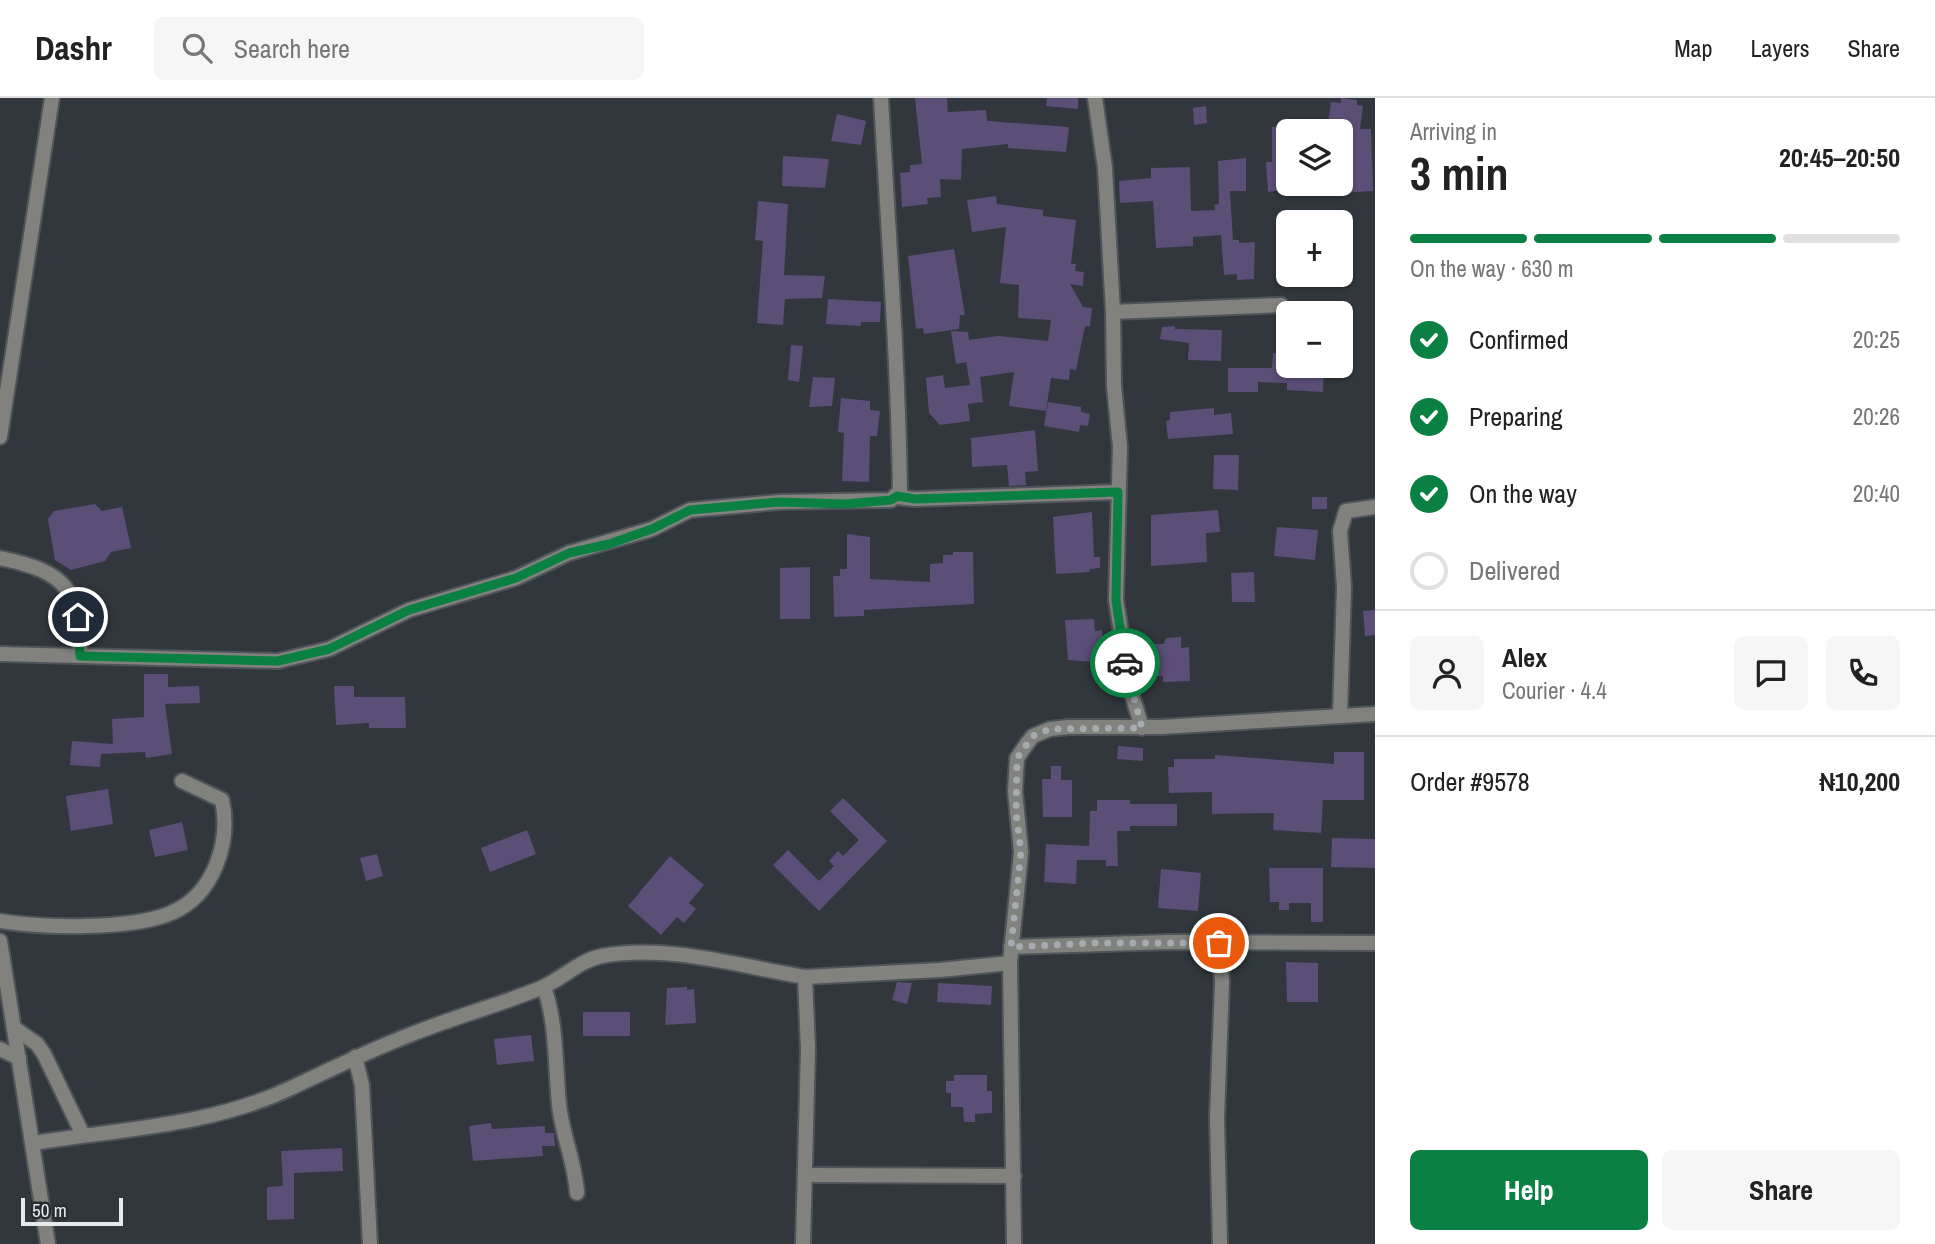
<!DOCTYPE html>
<html lang="en">
<head>
<meta charset="utf-8">
<style>
	body { margin:0; font-family:"Archivo Narrow",sans-serif; background:#f6f6f6; color:#222; height:100vh; display:flex; flex-direction:column; font-size:26px; white-space:nowrap }
	* { box-sizing:border-box; margin:0 }
	p { font-size:23px; color:#767676 }
	.icon { flex:none; width:38px; height:38px; fill:none; stroke:currentColor; stroke-width:2; stroke-linecap:round; stroke-linejoin:round }
	.map { position:relative; flex:1; overflow:hidden }
	.side { display:flex; flex-direction:column; background:#fff; width:560px }
	.side>* { flex:none }
	.buttons { position:absolute; left:1276px; top:21px; display:grid; gap:14px }
	.buttons a { display:grid; place-items:center; width:77px; height:77px; border-radius:10px; background:#fff; box-shadow:0 2px 5px #0004; font-size:35px }
	.scale { position:absolute; left:21px; bottom:18px; width:102px; box-sizing:border-box; padding-left:7px; border:4px solid #e5eaed; border-top:0; font-size:19px; line-height:24px; white-space:nowrap; color:#e5eaed; -webkit-text-stroke:5px #272d33; paint-order:stroke }
	.pin { position:absolute; display:grid; place-items:center; width:60px; height:60px; color:#fff; margin:-30px; border:4px solid #fff; border-radius:50%; box-shadow:0 2px 7px #0007 }
	.courier { position:absolute; display:grid; place-items:center; width:70px; height:70px; margin:-35px; border:5px solid #0b8043; border-radius:50%; background:#fff; color:#222; box-shadow:0 2px 9px #0007 }
	.headline em { font-style:normal; font-weight:700 }
	.headline div { display:flex; flex-direction:column-reverse }
	.headline { display:flex; align-items:center; justify-content:space-between; height:119px; padding:0 35px }
	h1 { font-size:46px; font-weight:700; line-height:52px }
	.bar { display:grid; grid-template-columns:repeat(4,1fr); gap:10px 7px; align-content:center; height:84px; padding:0 35px }
	.bar i { height:9px; border-radius:5px; background:#e0e0e0 }
	.bar .on { background:#0b8043 }
	.bar p { grid-column:span 4 }
	.line { display:flex; align-items:center; gap:18px; padding:0 35px; border-top:2px solid #e0e0e0 }
	.line div { flex:1 }
	.round { display:grid; place-items:center; flex:none; width:74px; height:74px; border-radius:10px; background:#f6f6f6 }
	ol { padding:0 35px; list-style:none }
	li { display:flex; align-items:center; gap:21px; height:77px }
	li p { margin-inline-start:auto }
	li .icon { padding:7px; border-radius:50%; background:#0b8043; color:#fff; stroke-width:4 }
	li:last-child { color:#767676 }
	li i { width:38px; height:38px; border:4px solid #e0e0e0; border-radius:50% }
	.cta { display:flex; gap:14px; margin-top:auto; padding:14px 35px }
	.cta a { flex:1; height:80px; border-radius:10px; background:#0b8043; color:#fff; font-size:28px; font-weight:700; line-height:80px; text-align:center }
	.cta a+a { background:#f6f6f6; color:#222 }
	header { display:flex; align-items:center; gap:42px; box-sizing:border-box; height:98px; padding:0 35px; background:#fff; border-bottom:2px solid #e0e0e0 }
	header strong { font-size:33px }
	nav { display:flex; gap:38px; margin-inline-start:auto; font-size:24px }
	.search { width:490px; height:63px; background:#f6f6f6; display:flex; align-items:center; gap:18px; box-sizing:border-box; padding:0 24px; border-radius:10px; color:#767676; font-size:26px }
	main { display:flex; flex:1; min-height:0 }
	.map>svg:first-child { display:block }
	.building { fill:#5b4e77 }
	.lines { fill:none; stroke-linecap:round; stroke-linejoin:round }
	.minor-casing { stroke:#4e5459; stroke-width:18 }
	.tertiary-casing { stroke:#4e5459; stroke-width:18 }
	.minor { stroke:#81827e; stroke-width:14 }
	.tertiary { stroke:#81827e; stroke-width:14 }
	.done { stroke:#a6abaf; stroke-width:7; stroke-dasharray:0 12.6 }
	.route { stroke:#0b8043; stroke-width:9 }
</style>
</head>
<body>
<header>
<strong>Dashr</strong>
<div class="search"><svg class="icon" aria-label="search" viewBox="0 0 24 24"><circle cx="10" cy="10" r="6"/><path d="M15 15l6 6"/></svg>Search here</div>
<nav><a>Map</a><a>Layers</a><a>Share</a></nav>
</header>
<main>
<div class="map">
<svg width="1375" height="1146" viewBox="0 0 1375 1146">
	<rect width="100%" height="100%" fill="#31373d"/>
	<!-- building -->
	<g class="building">
		<polygon points="915,0 947,0 948,14 986,12 987,23 1069,29 1066,54 1008,50 1008,46 962,51 961,82 940,81 941,99 927,100 928,106 902,109 900,75 910,74 910,67 922,66"/>
		<polygon points="1047,0 1078,0 1078,11 1046,8"/>
		<polygon points="1341,0 1357,2 1357,7 1363,8 1360,31 1371,31 1373,93 1340,95 1340,33 1327,33 1331,4 1341,5"/>
		<polygon points="1206,8 1207,25 1194,27 1193,10"/>
		<polygon points="837,16 866,23 861,47 831,43"/>
		<polygon points="1288,28 1288,75 1283,76 1284,92 1268,94 1266,64 1272,64 1272,29"/>
		<polygon points="783,58 829,61 825,90 782,88"/>
		<polygon points="1246,60 1246,93 1230,93 1233,142 1239,142 1239,145 1255,144 1254,181 1237,182 1237,176 1224,177 1221,137 1193,139 1193,148 1156,150 1153,103 1120,105 1119,83 1151,80 1151,70 1190,69 1191,113 1215,112 1214,107 1219,106 1218,63"/>
		<polygon points="996,98 997,106 1043,112 1043,118 1076,122 1071,166 1076,166 1075,173 1084,174 1083,188 1070,186 1083,209 1092,210 1090,228 1085,228 1076,272 1070,271 1069,282 1051,280 1046,313 1009,308 1014,274 980,279 983,304 968,306 970,323 940,327 929,315 926,280 943,277 945,290 970,287 966,264 956,266 951,233 968,234 969,242 998,238 1048,243 1051,222 1018,220 1019,187 1000,185 1006,129 972,134 967,102"/>
		<polygon points="758,103 788,106 784,177 825,178 822,200 785,201 783,227 757,225 763,143 755,142"/>
		<polygon points="1283,139 1288,140 1288,172 1277,170"/>
		<polygon points="954,151 965,217 960,217 959,231 924,236 923,230 916,231 908,158"/>
		<polygon points="828,201 881,204 880,224 861,224 861,228 826,226"/>
		<polygon points="1175,228 1175,231 1222,232 1221,263 1188,262 1189,245 1160,241 1162,229"/>
		<polygon points="791,247 803,248 799,284 788,282"/>
		<polygon points="1273,255 1288,256 1288,268 1324,269 1323,294 1287,292 1287,285 1258,284 1258,294 1228,294 1228,270 1272,270"/>
		<polygon points="813,279 835,280 832,308 809,309"/>
		<polygon points="841,300 870,303 870,312 880,313 877,338 870,338 869,384 842,383 844,335 838,334"/>
		<polygon points="1048,304 1081,309 1081,314 1090,316 1088,328 1080,327 1079,334 1044,328"/>
		<polygon points="1214,310 1214,317 1231,315 1233,336 1168,341 1166,323 1170,322 1170,314"/>
		<polygon points="1035,332 1038,373 1025,374 1026,387 1009,388 1007,367 972,369 971,340"/>
		<polygon points="1214,357 1239,357 1238,392 1213,391"/>
		<rect x="1312" y="399" width="15" height="12"/>
		<polygon points="95,406 102,413 122,409 131,450 111,454 105,463 71,472 55,462 48,421 54,413"/>
		<polygon points="1218,412 1220,434 1206,435 1207,464 1151,468 1151,417"/>
		<polygon points="1092,414 1094,459 1100,459 1100,470 1090,471 1089,474 1056,476 1053,419"/>
		<polygon points="1277,429 1318,432 1315,462 1274,458"/>
		<polygon points="847,436 870,439 870,481 930,484 930,466 943,465 943,457 953,457 953,454 973,454 974,506 864,512 864,518 834,519 833,478 840,478 840,471 847,471"/>
		<polygon points="810,469 810,521 780,521 780,470"/>
		<polygon points="1254,474 1255,504 1232,504 1231,475"/>
		<polygon points="1375,512 1375,537 1365,538 1363,513"/>
		<polygon points="1094,521 1095,533 1102,532 1103,547 1094,548 1095,564 1068,562 1065,522"/>
		<polygon points="1181,539 1181,550 1189,549 1190,583 1163,584 1163,578 1154,578 1153,546 1164,546 1166,540"/>
		<polygon points="144,576 168,576 168,589 199,588 200,605 165,606 172,656 146,660 145,654 101,656 100,669 70,667 72,643 113,646 112,621 144,619"/>
		<polygon points="334,588 354,588 354,599 405,599 406,630 369,630 369,625 336,627"/>
		<polygon points="1118,648 1143,650 1143,663 1117,661"/>
		<polygon points="1334,654 1364,654 1364,702 1323,702 1321,735 1273,732 1274,715 1212,716 1212,694 1169,695 1168,669 1174,669 1174,661 1215,661 1215,657 1334,666"/>
		<polygon points="1051,668 1061,668 1061,682 1072,682 1072,719 1043,719 1042,681 1051,681"/>
		<polygon points="108,691 113,726 71,733 66,698"/>
		<polygon points="843,700 887,743 819,813 773,767 788,752 819,783 834,768 829,763 838,753 843,758 859,742 830,713"/>
		<polygon points="1097,702 1130,702 1130,706 1177,706 1177,728 1130,728 1130,733 1117,733 1118,768 1106,768 1106,762 1077,762 1076,786 1044,784 1046,746 1089,748 1090,713 1097,713"/>
		<polygon points="182,724 188,752 155,759 149,732"/>
		<polygon points="527,732 536,756 490,774 481,750"/>
		<polygon points="1332,740 1375,741 1375,770 1331,769"/>
		<polygon points="377,756 383,778 366,783 360,760"/>
		<polygon points="670,758 704,787 689,805 696,811 684,825 677,819 661,837 628,808"/>
		<polygon points="1269,770 1323,770 1323,824 1311,824 1311,805 1289,805 1289,812 1279,812 1279,804 1270,804"/>
		<polygon points="1161,771 1201,775 1198,813 1158,810"/>
		<polygon points="1286,864 1318,865 1318,904 1287,904"/>
		<polygon points="897,884 912,885 907,906 892,902"/>
		<polygon points="938,885 992,888 991,907 937,904"/>
		<polygon points="687,889 687,892 694,891 696,925 665,927 667,890"/>
		<rect x="583" y="914" width="47" height="24"/>
		<polygon points="531,937 534,963 497,967 494,941"/>
		<polygon points="954,977 987,977 987,993 992,993 992,1015 975,1016 975,1024 964,1024 963,1009 951,1009 951,995 946,995 946,983 954,983"/>
		<polygon points="491,1025 492,1031 545,1028 545,1035 554,1035 555,1048 542,1048 543,1058 473,1063 469,1028"/>
		<polygon points="342,1050 343,1073 294,1075 294,1121 267,1122 267,1089 283,1088 281,1053"/>
	</g>
	<g class="lines">
		<!-- minor casing -->
		<g class="minor-casing">
			<g id="minor">
				<polyline points="1095,0 1105,70 1113,214 1281,207"/>
				<polyline points="1113,214 1114,288 1120,349 1116,502 1130,590 1142,630"/>
				<polyline points="897,399 914,401 1118,394"/>
				<path d="M0,460C64,473 82,491 80,558"/>
				<path d="M0,556L278,563L329,551L409,512L516,480L569,455L652,431L690,412L779,404L891,402L900,393C898,261 888,131 881,0"/>
				<polyline points="1340,616 1344,489 1340,433 1346,413 1375,409"/>
				<path d="M0,823C41,830 132,832 171,815C214,797 231,744 222,702L182,683"/>
				<polyline points="0,843 48,1146"/>
				<polyline points="1219,845 1222,884 1217,1020 1220,1146"/>
				<polyline points="1011,849 1169,844 1375,845"/>
				<path d="M544,889C557,926 555,967 559,1006C562,1037 575,1064 577,1095"/>
				<polyline points="14,930 37,946 44,956 83,1037"/>
				<polyline points="0,951 19,960"/>
				<polyline points="355,959 362,987 370,1146"/>
				<path d="M34,1045C120,1031 211,1028 291,990C331,971 370,952 412,936C454,919 499,907 541,890C562,881 580,862 602,858C669,846 739,868 805,879"/>
				<polyline points="807,1077 1014,1078"/>
				<polyline points="803,1146 808,951 805,879 940,872 1010,865"/>
				<polyline points="1014,1146 1010,865 1021,754 1015,693 1017,660 1026,647 1033,638 1050,631 1069,629 1161,629 1375,616"/>
			</g>
		</g>
		<!-- tertiary casing -->
		<g class="tertiary-casing">
			<polyline id="tertiary" points="0,339 52,0"/>
		</g>
		<!-- minor -->
		<use href="#minor" class="minor"/>
		<!-- tertiary -->
		<use href="#tertiary" class="tertiary"/>
	</g>
	<g class="lines">
		<!-- done -->
		<polyline class="done" points="1125,565 1142,630 1050,631 1033,638 1017,660 1016,715 1021,754 1011,849 1095,845 1219,845"/>
		<!-- route -->
		<polyline class="route" points="78,519 80,558 278,563 329,551 409,512 516,480 569,455 609,446 652,431 690,412 779,404 845,406 891,402 897,398 915,401 1118,394 1116,502 1125,565"/>
	</g>
</svg>
<div class="buttons">
<a><svg class="icon" aria-label="layers" viewBox="0 0 24 24"><path d="M12 4l9 5-9 5-9-5zM3 14l9 5 9-5"/></svg></a>
<a>+</a>
<a>−</a>
</div>
<div class="scale">50 m</div>
<div class="pin" style="left:1219px;top:845px;background:#ea580c"><svg class="icon" aria-label="bag" viewBox="0 0 24 24"><path d="M5 8h14l-1 12H6zM9 8a3 3 0 0 1 6 0"/></svg></div>
<div class="pin" style="left:78px;top:519px;background:#1f2937"><svg class="icon" aria-label="home" viewBox="0 0 24 24"><path d="M3 11l9-7 9 7M6 9v11h12V9"/></svg></div>
<div class="courier" style="left:1125px;top:565px"><svg class="icon" aria-label="car" viewBox="0 0 24 24"><path d="M5 17H2v-5l4-1 3-4h7l3 4 3 1v5h-3M9 17h6M6 11h13"/><circle cx="7" cy="17" r="2"/><circle cx="17" cy="17" r="2"/></svg></div>
</div>
<section class="side">
<div class="headline"><div><h1>3 min</h1><p>Arriving in</p></div><em>20:45–20:50</em></div>
<div class="bar"><i class="on"></i><i class="on"></i><i class="on"></i><i></i><p>On the way · 630 m</p></div>
<ol>
<li><svg class="icon" aria-label="check" viewBox="0 0 24 24"><path d="M5 12l5 5 9-10"/></svg>Confirmed<p>20:25</p></li>
<li><svg class="icon" aria-label="check" viewBox="0 0 24 24"><path d="M5 12l5 5 9-10"/></svg>Preparing<p>20:26</p></li>
<li><svg class="icon" aria-label="check" viewBox="0 0 24 24"><path d="M5 12l5 5 9-10"/></svg>On the way<p>20:40</p></li>
<li><i></i>Delivered</li>
</ol>
<div class="line" style="height:126px"><a class="round"><svg class="icon" aria-label="person" viewBox="0 0 24 24"><circle cx="12" cy="8" r="4"/><path d="M4 21q1-7 8-7t8 7"/></svg></a><div><b>Alex</b><p>Courier · 4.4</p></div><a class="round"><svg class="icon" aria-label="chat" viewBox="0 0 24 24"><path d="M4 5h16v11H9l-5 4z"/></svg></a><a class="round"><svg class="icon" aria-label="phone" viewBox="0 0 24 24"><path d="M5 4h4l2 5-3 2q2 4 5 5l2-3 5 2v4C11 20 4 13 5 4z"/></svg></a></div>
<div class="line" style="height:91px"><div>Order #9578</div><b>₦10,200</b></div>
<div class="cta"><a>Help</a><a>Share</a></div>
</section>
</main>
</body>
</html>
